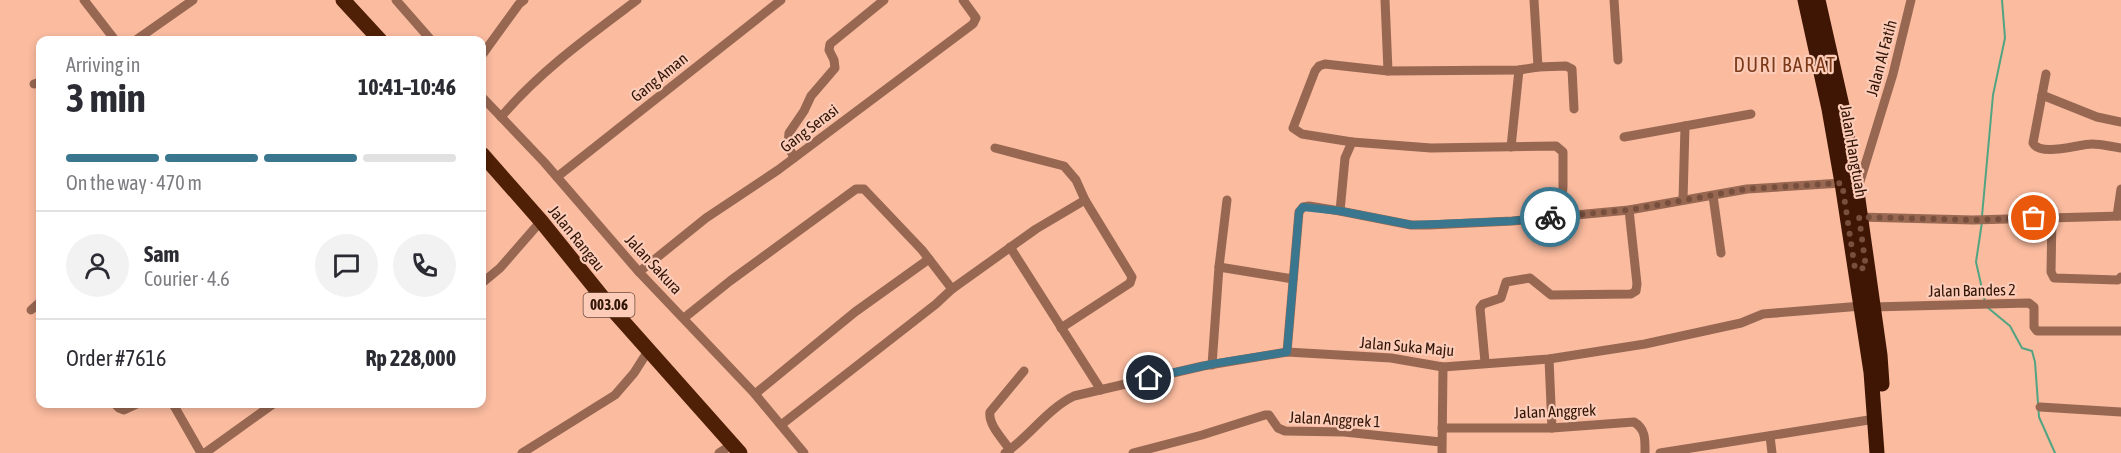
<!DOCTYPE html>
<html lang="en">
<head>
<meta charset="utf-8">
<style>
	body { margin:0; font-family:"Asap Condensed",sans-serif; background:#f2f2f3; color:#2b2b33; height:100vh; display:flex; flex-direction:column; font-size:22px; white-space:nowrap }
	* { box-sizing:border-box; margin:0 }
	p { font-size:20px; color:#7c7c81 }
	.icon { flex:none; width:33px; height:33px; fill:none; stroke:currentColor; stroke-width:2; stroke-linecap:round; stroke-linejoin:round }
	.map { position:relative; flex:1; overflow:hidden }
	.side { position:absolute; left:36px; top:36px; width:450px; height:372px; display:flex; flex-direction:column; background:#fff; border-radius:12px; box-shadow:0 3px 9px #0003 }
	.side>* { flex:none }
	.pin { position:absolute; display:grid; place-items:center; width:51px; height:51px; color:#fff; margin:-26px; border:3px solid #fff; border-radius:50%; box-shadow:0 2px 6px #0007 }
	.courier { position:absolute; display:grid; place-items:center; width:60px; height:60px; margin:-30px; border:4px solid #3a778e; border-radius:50%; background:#fff; color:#222; box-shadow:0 2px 8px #0007 }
	.headline em { font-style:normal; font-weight:700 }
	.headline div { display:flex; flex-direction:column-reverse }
	.headline { display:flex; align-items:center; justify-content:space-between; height:102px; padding:0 30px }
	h1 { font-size:39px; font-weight:700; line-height:45px }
	.bar { display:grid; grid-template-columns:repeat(4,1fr); gap:9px 6px; align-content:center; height:72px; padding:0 30px }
	.bar i { height:8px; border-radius:4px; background:#e1e1e2 }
	.bar .on { background:#3a778e }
	.bar p { grid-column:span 4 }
	.line { display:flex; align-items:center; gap:15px; padding:0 30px; border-top:2px solid #e1e1e2 }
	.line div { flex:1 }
	.round { display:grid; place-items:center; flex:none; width:63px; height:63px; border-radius:32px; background:#f2f2f3 }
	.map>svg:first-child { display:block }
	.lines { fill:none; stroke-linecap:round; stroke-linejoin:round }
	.stream { stroke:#51a482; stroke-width:2 }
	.minor { stroke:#976752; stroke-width:9 }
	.primary { stroke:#4f2006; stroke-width:15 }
	.trunk { stroke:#3f1603; stroke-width:15 }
	.done { stroke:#774f3c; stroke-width:6; stroke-dasharray:0 10.8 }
	.route { stroke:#3a778e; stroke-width:8 }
	.labels { text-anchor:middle; stroke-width:4.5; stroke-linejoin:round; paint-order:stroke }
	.shield { fill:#fcccb8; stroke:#6e4c3c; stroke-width:1.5 }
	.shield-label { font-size:15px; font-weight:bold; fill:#311507 }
	.street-label { font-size:16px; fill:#311507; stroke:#fcccb8 }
	.quarter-label { font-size:20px; letter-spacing:1.5px; fill:#7b3917; stroke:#fcccb8 }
</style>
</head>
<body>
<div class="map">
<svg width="2121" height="453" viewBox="0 0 2121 453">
	<rect width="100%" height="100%" fill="#fabb9f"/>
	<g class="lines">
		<!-- stream -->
		<g class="stream">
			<polyline points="1982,216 1993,95 2005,38 2002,0"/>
			<polyline points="1982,222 1976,262 1985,302"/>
			<polyline points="1987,307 2010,326 2022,348 2032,351 2035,362 2039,417 2055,453"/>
		</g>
		<!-- minor -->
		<g class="minor">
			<polyline points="84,0 115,40"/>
			<polyline points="396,0 431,40"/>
			<polyline points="1385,0 1388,71"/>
			<polyline points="1614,0 1618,60"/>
			<polyline points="136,40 193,0"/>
			<polyline points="482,55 519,4 524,0"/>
			<polyline points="1538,67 1566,66 1572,69 1574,109"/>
			<path d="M2046,74L2033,143C2040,157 2079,144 2092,144C2102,144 2112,147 2121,148"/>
			<polyline points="34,84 40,82"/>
			<polyline points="2042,95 2097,117 2121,122"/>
			<polyline points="482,97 544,162 639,272 755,394 804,453"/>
			<path d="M501,117C540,71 589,36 637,0"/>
			<polyline points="1624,137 1685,126"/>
			<polyline points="1352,142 1302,134 1293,128 1315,71 1319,66 1325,64 1388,71 1519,70 1538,67 1534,0"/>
			<polyline points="1511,147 1519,70"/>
			<polyline points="995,148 1064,166 1076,180 1085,200 1132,277 1130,283 1061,328"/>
			<polyline points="794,158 788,145 789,133 804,111 811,96 835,68 834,60 829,50 830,44 884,0"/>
			<polyline points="557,177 781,0"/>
			<polyline points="1858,188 1893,74 1911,0"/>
			<polyline points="1713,196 1721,253"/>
			<polyline points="1683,200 1685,126 1751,114"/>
			<polyline points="1340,211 1345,158 1352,142 1431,148 1556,146 1563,152 1563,187 1560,216"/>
			<polyline points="2117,216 2121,189"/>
			<polyline points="1859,217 1973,220 2121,216"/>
			<polyline points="2052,217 2051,272 2054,278 2118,280 2121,277"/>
			<polyline points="1010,247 1101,390"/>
			<polyline points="1219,267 1293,279"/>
			<polyline points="639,272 706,218 778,170 973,24 976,18 963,0"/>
			<polyline points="482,283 500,268 541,221"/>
			<polyline points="952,289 1036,229 1085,200"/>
			<polyline points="1872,307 2029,303 2034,307 2034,327 2037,331 2121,331"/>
			<polyline points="31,310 40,302"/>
			<polyline points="684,318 730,281 856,189 864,189 922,250 952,289 936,304 781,425"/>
			<polyline points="1287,352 1299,212 1303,207 1309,206 1340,211 1411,225 1429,225 1512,221 1629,210 1747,189 1842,183"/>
			<polyline points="1549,359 1552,428"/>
			<polyline points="1485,362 1480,308 1483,304 1501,298 1506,282 1530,278 1551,295 1631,294 1636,291 1637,284 1629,210"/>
			<polyline points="1212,365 1219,267 1227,200"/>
			<polyline points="755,394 855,312 929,259"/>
			<polyline points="115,404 119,408 124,410 137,404"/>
			<polyline points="173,404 201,453"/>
			<polyline points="2040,407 2121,412"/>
			<path d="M1442,428H1552L1634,422C1646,429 1645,440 1645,453"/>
			<polyline points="1770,436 1772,453"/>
			<path d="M1010,450C1003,439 988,425 990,412L1024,371"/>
			<polyline points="205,453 273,404"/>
			<polyline points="522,453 615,395 634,373 648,351"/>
			<polyline points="719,453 733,444"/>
			<path d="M1005,453C1029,437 1047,409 1074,396L1203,366L1287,352L1391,358L1443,367L1549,359L1645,344L1741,323L1763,314L1862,306"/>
			<polyline points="1133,453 1202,435 1265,415 1269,415 1278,428 1285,431 1344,432 1441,442"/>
			<polyline points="1442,453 1443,367"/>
			<polyline points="1660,453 1875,419"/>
		</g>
		<!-- primary -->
		<g class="primary">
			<polyline points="343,0 380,40"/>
			<polyline points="482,154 541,221 612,309 740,453"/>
		</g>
		<!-- trunk -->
		<g class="trunk">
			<polyline points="1805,0 1829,109 1842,183 1871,372 1877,453"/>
			<polyline points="1818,0 1842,106 1857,192 1880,355 1882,384"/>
		</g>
	</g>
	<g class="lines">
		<!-- done -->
		<polyline class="done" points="1550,217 1629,210 1747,189 1842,183 1855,269 1866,268 1859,217 1973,220 2034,218"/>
		<!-- route -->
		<polyline class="route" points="1149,378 1212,364 1287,352 1299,212 1303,207 1340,211 1412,225 1512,221 1550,217"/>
	</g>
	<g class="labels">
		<!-- shield labels -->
		<rect class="shield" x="583.5" y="293" width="51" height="24" rx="4.5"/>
		<g class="shield-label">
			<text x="609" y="310">003.06</text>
		</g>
		<!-- street labels -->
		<g class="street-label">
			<text transform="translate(1881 58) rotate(-75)" y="6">Jalan Al Fatih</text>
			<text transform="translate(659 77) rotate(-39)" y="6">Gang Aman</text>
			<text transform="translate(809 128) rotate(-37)" y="6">Gang Serasi</text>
			<text transform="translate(1854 151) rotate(80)" y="6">Jalan Hangtuah</text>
			<text transform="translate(577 238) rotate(51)" y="6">Jalan Rangau</text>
			<text transform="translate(654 264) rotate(47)" y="6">Jalan Sakura</text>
			<text transform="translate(1972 290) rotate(-1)" y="6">Jalan Bandes 2</text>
			<text transform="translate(1407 346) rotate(5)" y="6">Jalan Suka Maju</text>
			<text transform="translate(1555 411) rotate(-2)" y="6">Jalan Anggrek</text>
			<text transform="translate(1335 419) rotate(3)" y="6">Jalan Anggrek 1</text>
		</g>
		<!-- quarter labels -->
		<g class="quarter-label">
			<text x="1785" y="72">DURI BARAT</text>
		</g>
	</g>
</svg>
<div class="pin" style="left:2034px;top:218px;background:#ea580c"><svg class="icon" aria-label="bag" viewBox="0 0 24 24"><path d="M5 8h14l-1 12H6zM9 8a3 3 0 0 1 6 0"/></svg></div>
<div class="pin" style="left:1149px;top:378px;background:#1f2937"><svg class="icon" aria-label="home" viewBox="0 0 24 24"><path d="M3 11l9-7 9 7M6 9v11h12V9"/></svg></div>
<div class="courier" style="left:1550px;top:217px"><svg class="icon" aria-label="bike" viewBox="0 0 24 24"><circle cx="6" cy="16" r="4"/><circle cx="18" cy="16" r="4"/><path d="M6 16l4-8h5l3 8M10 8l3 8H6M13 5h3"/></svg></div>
<section class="side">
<div class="headline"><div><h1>3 min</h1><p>Arriving in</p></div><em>10:41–10:46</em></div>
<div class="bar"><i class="on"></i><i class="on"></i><i class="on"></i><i></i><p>On the way · 470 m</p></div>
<div class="line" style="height:108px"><a class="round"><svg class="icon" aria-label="person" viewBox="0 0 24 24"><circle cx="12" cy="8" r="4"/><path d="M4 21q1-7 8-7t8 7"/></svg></a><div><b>Sam</b><p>Courier · 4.6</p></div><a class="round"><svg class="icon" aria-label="chat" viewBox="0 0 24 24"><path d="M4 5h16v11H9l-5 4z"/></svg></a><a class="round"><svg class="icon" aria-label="phone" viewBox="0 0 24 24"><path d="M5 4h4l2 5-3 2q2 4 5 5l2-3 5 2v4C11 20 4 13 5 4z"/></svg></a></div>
<div class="line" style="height:78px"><div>Order #7616</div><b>Rp 228,000</b></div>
</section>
</div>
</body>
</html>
